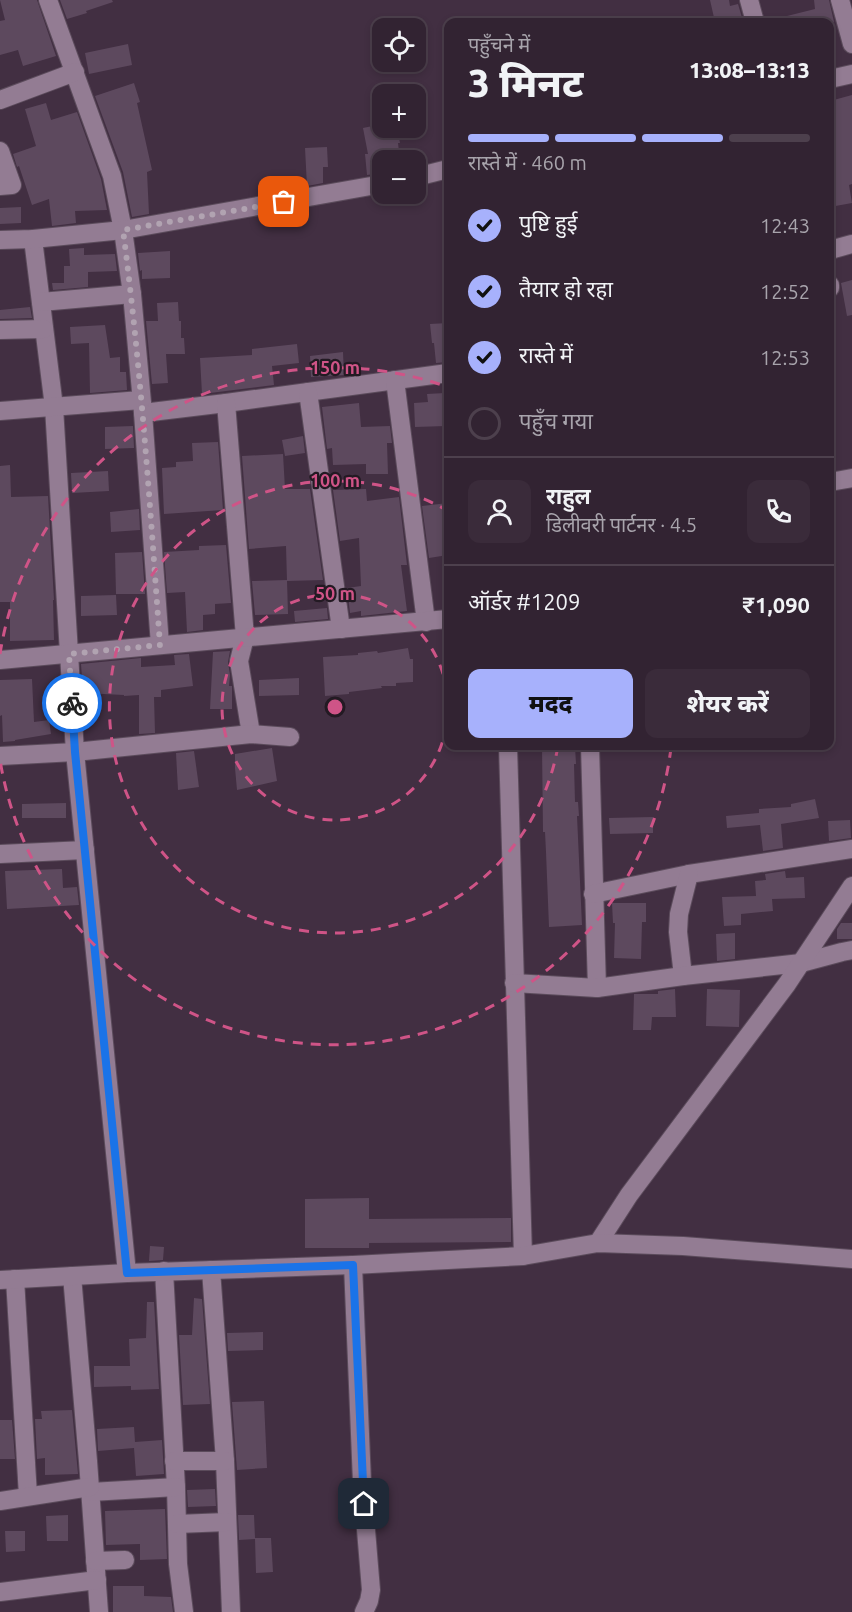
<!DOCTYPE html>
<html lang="hi">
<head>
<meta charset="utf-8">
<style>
	body { margin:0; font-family:Ubuntu,"Noto Sans Devanagari",sans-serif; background:#3a2b3a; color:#f1f3f6; height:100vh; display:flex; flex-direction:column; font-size:22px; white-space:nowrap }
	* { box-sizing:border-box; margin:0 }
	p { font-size:20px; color:#a8a4ac }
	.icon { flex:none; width:33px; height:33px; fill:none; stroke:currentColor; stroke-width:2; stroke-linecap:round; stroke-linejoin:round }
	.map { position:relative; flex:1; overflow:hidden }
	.details { position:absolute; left:444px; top:18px; width:390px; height:732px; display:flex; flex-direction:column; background:#322332; border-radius:12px; box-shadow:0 3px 9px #0003,0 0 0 2px #4d404d }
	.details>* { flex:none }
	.tools { position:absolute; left:372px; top:18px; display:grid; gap:12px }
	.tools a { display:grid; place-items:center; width:54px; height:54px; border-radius:12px; background:#322332; box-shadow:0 3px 9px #0003,0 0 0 2px #4d404d; font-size:30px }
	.pin { position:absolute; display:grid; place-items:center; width:51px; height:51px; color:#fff; margin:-26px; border-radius:12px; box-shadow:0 3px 9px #0006 }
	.courier { position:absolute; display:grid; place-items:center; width:60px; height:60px; margin:-30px; border:4px solid #1a73e8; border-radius:50%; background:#fff; color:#222; box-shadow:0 2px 8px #0007 }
	.overview em { font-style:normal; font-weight:800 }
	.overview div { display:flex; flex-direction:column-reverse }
	.overview { display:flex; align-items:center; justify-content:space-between; height:102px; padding:0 24px }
	h1 { font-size:39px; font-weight:800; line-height:45px }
	.bar { display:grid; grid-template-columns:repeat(4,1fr); gap:9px 6px; align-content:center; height:72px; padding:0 24px }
	.bar i { height:8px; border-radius:4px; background:#4d404d }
	.bar .on { background:#a7b1fc }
	.bar p { grid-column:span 4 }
	.line { display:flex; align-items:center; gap:15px; padding:0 24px; border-top:2px solid #4d404d }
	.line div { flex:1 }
	.round { display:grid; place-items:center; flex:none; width:63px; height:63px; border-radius:12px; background:#3a2b3a }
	ol { padding:0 24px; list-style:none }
	li { display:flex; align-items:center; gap:18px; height:66px }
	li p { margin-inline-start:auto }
	li .icon { padding:6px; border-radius:50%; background:#a7b1fc; color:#111; stroke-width:4 }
	li:last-child { color:#a8a4ac }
	li i { width:33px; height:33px; border:3px solid #4d404d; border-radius:50% }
	.action { display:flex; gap:12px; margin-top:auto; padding:12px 24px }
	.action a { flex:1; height:69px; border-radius:12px; background:#a7b1fc; color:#111; font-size:24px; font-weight:800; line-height:69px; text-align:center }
	.action a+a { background:#3a2b3a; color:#f1f3f6 }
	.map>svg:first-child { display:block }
	.building { fill:#5d495e }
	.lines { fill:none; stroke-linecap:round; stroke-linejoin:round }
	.minor-casing { stroke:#5b4b5b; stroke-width:20 }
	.minor { stroke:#937c93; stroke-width:18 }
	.done { stroke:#b1a3b1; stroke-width:6; stroke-dasharray:0 10.8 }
	.route { stroke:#1a73e8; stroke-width:8 }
	.ring { fill:none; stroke:#cf5487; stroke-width:3; stroke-dasharray:10 8 }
	.centre { fill:#cf5487; stroke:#231a23; stroke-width:3 }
	.ring-label { font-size:18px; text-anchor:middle; font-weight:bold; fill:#cf5487; stroke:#231a23; stroke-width:4.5; stroke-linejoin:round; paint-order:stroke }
</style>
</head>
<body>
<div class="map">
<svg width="852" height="1612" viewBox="0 0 852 1612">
	<rect width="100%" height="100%" fill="#422f42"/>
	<!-- building -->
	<g class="building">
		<polygon points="0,0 37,0 56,56 23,66 18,50 0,55 0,21 5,20"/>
		<polygon points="60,0 112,0 113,2 86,11 87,13 67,19"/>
		<polygon points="710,0 729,0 730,6 738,4 743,21 715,22"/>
		<polygon points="814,0 829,0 834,22 780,22 779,18 815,9"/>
		<polygon points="128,44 132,65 89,74 85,53"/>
		<polygon points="134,83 140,102 137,103 152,170 147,172 149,214 132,217 123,172 95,96"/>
		<polygon points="852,95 852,184 849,185 852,203 830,207 830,190 835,189 830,163 830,137 835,136 830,114 830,101"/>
		<polygon points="46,103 51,120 77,112 101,179 107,210 75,211 76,223 52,226 49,199 32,205 19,166 17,167 13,154 36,146 25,109"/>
		<polygon points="382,124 382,128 397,128 400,143 398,143 400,160 382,160 382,173 367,175 365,154 368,154 363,128"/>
		<polygon points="327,147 328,167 323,167 323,183 307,186 305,148"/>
		<polygon points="21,207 21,223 0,224 0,208"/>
		<polygon points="84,248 84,255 115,254 117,271 88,272 88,287 53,290 52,283 64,283 64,266 70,266 69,249"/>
		<polygon points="170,251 170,278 142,279 142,270 140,271 138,253"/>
		<polygon points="852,280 852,315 847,316 841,283"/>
		<polygon points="178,302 179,321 181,321 181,338 184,338 185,354 166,354 168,383 152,384 146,321 158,321 157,303"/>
		<polygon points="30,307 32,318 0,319 0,310"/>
		<polygon points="448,323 448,362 436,363 434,343 432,343 430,324"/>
		<polygon points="105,325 110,358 120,357 120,372 126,372 127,390 90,393 89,343 71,344 70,327"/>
		<polygon points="297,344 299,363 272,366 274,385 202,394 200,358 252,355 252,349"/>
		<polygon points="343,352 344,375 311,377 310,356"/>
		<polygon points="445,393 446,426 415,427 414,403 428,402 427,394"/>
		<polygon points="359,403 361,427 390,426 392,443 387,443 388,474 366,474 366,464 333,465 332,448 327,449 322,407"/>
		<polygon points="133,426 134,448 105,449 105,427"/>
		<polygon points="303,436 305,453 285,456 282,440"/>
		<polygon points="218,442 223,510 164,514 162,468 176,467 176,462 193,461 192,443"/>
		<polygon points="283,454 285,489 310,489 323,580 287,581 286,546 249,549 242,456"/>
		<polygon points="10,465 11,497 48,496 54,600 53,600 54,640 10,641 10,602 0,602 0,466"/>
		<polygon points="108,471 109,491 72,493 71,473"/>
		<polygon points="366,489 367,501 399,497 407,565 401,565 407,611 361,616 361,611 350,613 347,588 361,586 359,538 340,541 333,490"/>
		<polygon points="448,503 448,555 429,558 422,506"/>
		<polygon points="139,509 140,530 111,532 110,512"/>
		<polygon points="226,545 231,603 215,604 215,614 203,615 203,630 187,632 185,592 167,593 164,552 199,550 199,546"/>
		<polygon points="142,552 145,594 116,594 115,553"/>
		<polygon points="287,580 288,614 255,615 252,581"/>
		<polygon points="116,595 117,615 81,616 81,596"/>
		<polygon points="327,608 328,619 295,622 294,611"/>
		<polygon points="408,648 410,659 413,659 413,682 396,683 396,686 381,686 382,688 349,692 349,694 325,696 323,657 358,655 358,653 377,651 378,653"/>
		<polygon points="230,651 228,662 230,675 229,686 232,686 232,709 210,709 213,652"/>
		<polygon points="189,654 193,686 161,690 161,697 154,697 155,733 139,734 139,695 124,696 124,695 83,693 81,664 141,658 141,667 175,665 174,655"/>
		<polygon points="299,678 299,695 259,696 259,680"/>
		<polygon points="32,679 34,722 49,720 51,734 15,740 15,741 3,742 2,715 0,716 0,680"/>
		<polygon points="542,746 575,746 576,764 574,764 575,802 578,802 579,816 577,816 582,925 549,927 546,852 545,832 543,832"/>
		<polygon points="272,748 277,781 237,790 235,768 235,754"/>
		<polygon points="194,751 199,787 178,790 176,753"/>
		<polygon points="815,799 819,818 781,824 783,848 763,851 760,825 727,828 726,816 759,813 759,809 791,807 791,804"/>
		<polygon points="66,803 66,818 22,818 22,804"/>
		<polygon points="653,817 653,833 610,834 609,818"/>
		<polygon points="850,820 851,838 829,841 828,821"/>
		<polygon points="62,869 63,888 77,887 79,905 7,909 5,871"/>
		<polygon points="785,871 786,878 804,877 805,898 772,899 773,911 741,914 741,925 724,926 722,897 756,896 755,881 766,880 765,874"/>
		<polygon points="612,903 646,903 646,922 642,922 641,959 614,958 615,923 613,923"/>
		<polygon points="841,923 852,923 852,939 837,939 837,929"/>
		<polygon points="735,933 735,959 717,961 716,934"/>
		<polygon points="675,989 676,1017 652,1017 651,1030 633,1030 634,994 658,994 658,991"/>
		<polygon points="707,989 740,990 739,1027 706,1026"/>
		<polygon points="369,1198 369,1219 511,1218 511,1242 369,1243 369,1248 305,1248 305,1199"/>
		<polygon points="150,1246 164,1247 163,1260 149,1261"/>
		<polygon points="194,1298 202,1299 210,1404 183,1405 179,1335 192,1335"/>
		<polygon points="147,1302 154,1302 159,1389 131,1390 131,1386 94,1387 94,1366 130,1366 129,1339 146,1338"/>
		<polygon points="263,1332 263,1350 228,1351 227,1333"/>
		<polygon points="264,1401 267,1468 237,1470 232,1402"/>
		<polygon points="72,1410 78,1474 45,1475 45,1458 37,1459 35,1419 42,1419 41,1411"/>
		<polygon points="0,1420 12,1420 15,1459 0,1459"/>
		<polygon points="134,1427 135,1442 162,1440 164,1474 136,1476 134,1448 98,1451 97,1429"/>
		<polygon points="215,1489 216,1506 188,1507 187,1490"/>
		<polygon points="165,1509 167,1559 140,1560 140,1544 106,1545 105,1511"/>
		<polygon points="68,1515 68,1541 47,1541 46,1516"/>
		<polygon points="238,1515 254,1515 255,1538 271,1538 273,1572 256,1573 255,1539 239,1540"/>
		<polygon points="5,1531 25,1531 25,1551 6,1552"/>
		<polygon points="113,1586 144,1586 144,1596 171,1597 173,1612 113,1612"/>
	</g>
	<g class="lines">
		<!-- minor casing -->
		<g class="minor-casing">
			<g id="minor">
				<polyline points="48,0 112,176 123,230 132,294 143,413 226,403 448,373"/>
				<polyline points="749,0 755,22"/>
				<polyline points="840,0 852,44"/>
				<polyline points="830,79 852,74"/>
				<polyline points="0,100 75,72"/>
				<polyline points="0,151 12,185 0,186"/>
				<polyline points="416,177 448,169"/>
				<polyline points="33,239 54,407 75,752 127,1273"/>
				<polyline points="0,240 33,239 123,230 382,184"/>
				<polyline points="830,250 852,244"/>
				<polyline points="830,285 830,288"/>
				<polyline points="41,302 132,294"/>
				<polyline points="0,330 44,329"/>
				<polyline points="395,380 426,622"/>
				<polyline points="308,392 341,629"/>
				<polyline points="226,403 245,637 239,661 251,734"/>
				<polyline points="0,411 141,400"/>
				<polyline points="143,413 160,645"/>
				<polyline points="830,482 852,478"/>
				<polyline points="0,660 448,619"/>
				<polyline points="508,746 523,1256"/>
				<polyline points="590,746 597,988"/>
				<polyline points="0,756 75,752 251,734 290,737"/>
				<polyline points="0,854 85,850"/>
				<polyline points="593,894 689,874 852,849"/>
				<polyline points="683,976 678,932 679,914 689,874"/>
				<polyline points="514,983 597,988 683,976 801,963 842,952 852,950"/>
				<polyline points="598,1243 629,1195 787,984 852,886"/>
				<polyline points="353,1265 362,1482 371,1590 369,1601 364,1612"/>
				<polyline points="211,1270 225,1461 231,1612"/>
				<polyline points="164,1271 176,1487 178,1564 184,1612"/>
				<polyline points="72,1276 88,1461 99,1612"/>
				<polyline points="15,1279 28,1496"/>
				<polyline points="0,1280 127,1273 353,1265 523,1256 598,1243 683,1246 852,1259"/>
				<polyline points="174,1461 225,1461"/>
				<polyline points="91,1492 176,1487"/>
				<polyline points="0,1501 90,1487"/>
				<polyline points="177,1524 227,1522"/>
				<polyline points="95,1561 125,1560"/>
				<polyline points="0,1592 97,1580"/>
			</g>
		</g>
		<!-- minor -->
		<use href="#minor" class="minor"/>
	</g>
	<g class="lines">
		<!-- done -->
		<path class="done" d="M72,703L69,654L160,645C150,506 141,368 123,230L284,202"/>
		<!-- route -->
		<polyline class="route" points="72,703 75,752 127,1273 353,1265 364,1504"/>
	</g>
	<!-- distance rings -->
	<g class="ring">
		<circle cx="335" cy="707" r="113"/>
		<path d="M558 746A226 226 0 1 1 448 511"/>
		<path d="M671 748A339 339 0 0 1 0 760M0 654A339 339 0 0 1 448 387"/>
	</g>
	<circle cx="335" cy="707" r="9" class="centre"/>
	<g class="ring-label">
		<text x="335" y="374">150 m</text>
		<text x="335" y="487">100 m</text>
		<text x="335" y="600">50 m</text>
	</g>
</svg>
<div class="tools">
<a><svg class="icon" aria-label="locate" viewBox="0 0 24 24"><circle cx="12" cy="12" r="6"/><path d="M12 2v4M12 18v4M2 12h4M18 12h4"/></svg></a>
<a>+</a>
<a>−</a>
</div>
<div class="pin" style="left:284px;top:202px;background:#ea580c"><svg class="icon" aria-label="bag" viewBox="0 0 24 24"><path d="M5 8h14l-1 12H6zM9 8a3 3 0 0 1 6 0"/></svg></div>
<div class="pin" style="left:364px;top:1504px;background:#1f2937"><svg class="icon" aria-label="home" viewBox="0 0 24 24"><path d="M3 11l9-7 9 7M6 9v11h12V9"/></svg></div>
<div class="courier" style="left:72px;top:703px"><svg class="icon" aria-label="bike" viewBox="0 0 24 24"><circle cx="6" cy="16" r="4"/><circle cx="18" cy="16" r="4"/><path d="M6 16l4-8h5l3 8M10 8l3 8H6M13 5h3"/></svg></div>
<section class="details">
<div class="overview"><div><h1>3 मिनट</h1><p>पहुँचने में</p></div><em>13:08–13:13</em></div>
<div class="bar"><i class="on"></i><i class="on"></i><i class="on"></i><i></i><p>रास्ते में · 460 m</p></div>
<ol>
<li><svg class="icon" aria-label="check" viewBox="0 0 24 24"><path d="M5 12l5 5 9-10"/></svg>पुष्टि हुई<p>12:43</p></li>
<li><svg class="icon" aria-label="check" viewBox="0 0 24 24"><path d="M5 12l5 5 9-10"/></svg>तैयार हो रहा<p>12:52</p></li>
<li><svg class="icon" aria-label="check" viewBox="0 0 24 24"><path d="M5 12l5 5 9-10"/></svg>रास्ते में<p>12:53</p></li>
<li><i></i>पहुँच गया</li>
</ol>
<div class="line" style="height:108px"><a class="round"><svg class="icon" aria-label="person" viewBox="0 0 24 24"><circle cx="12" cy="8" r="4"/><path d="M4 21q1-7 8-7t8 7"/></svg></a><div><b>राहुल</b><p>डिलीवरी पार्टनर · 4.5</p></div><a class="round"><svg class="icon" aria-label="phone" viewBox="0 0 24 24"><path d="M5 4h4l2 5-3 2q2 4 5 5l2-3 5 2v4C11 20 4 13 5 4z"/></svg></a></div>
<div class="line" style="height:78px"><div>ऑर्डर #1209</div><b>₹1,090</b></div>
<div class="action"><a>मदद</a><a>शेयर करें</a></div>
</section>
</div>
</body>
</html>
